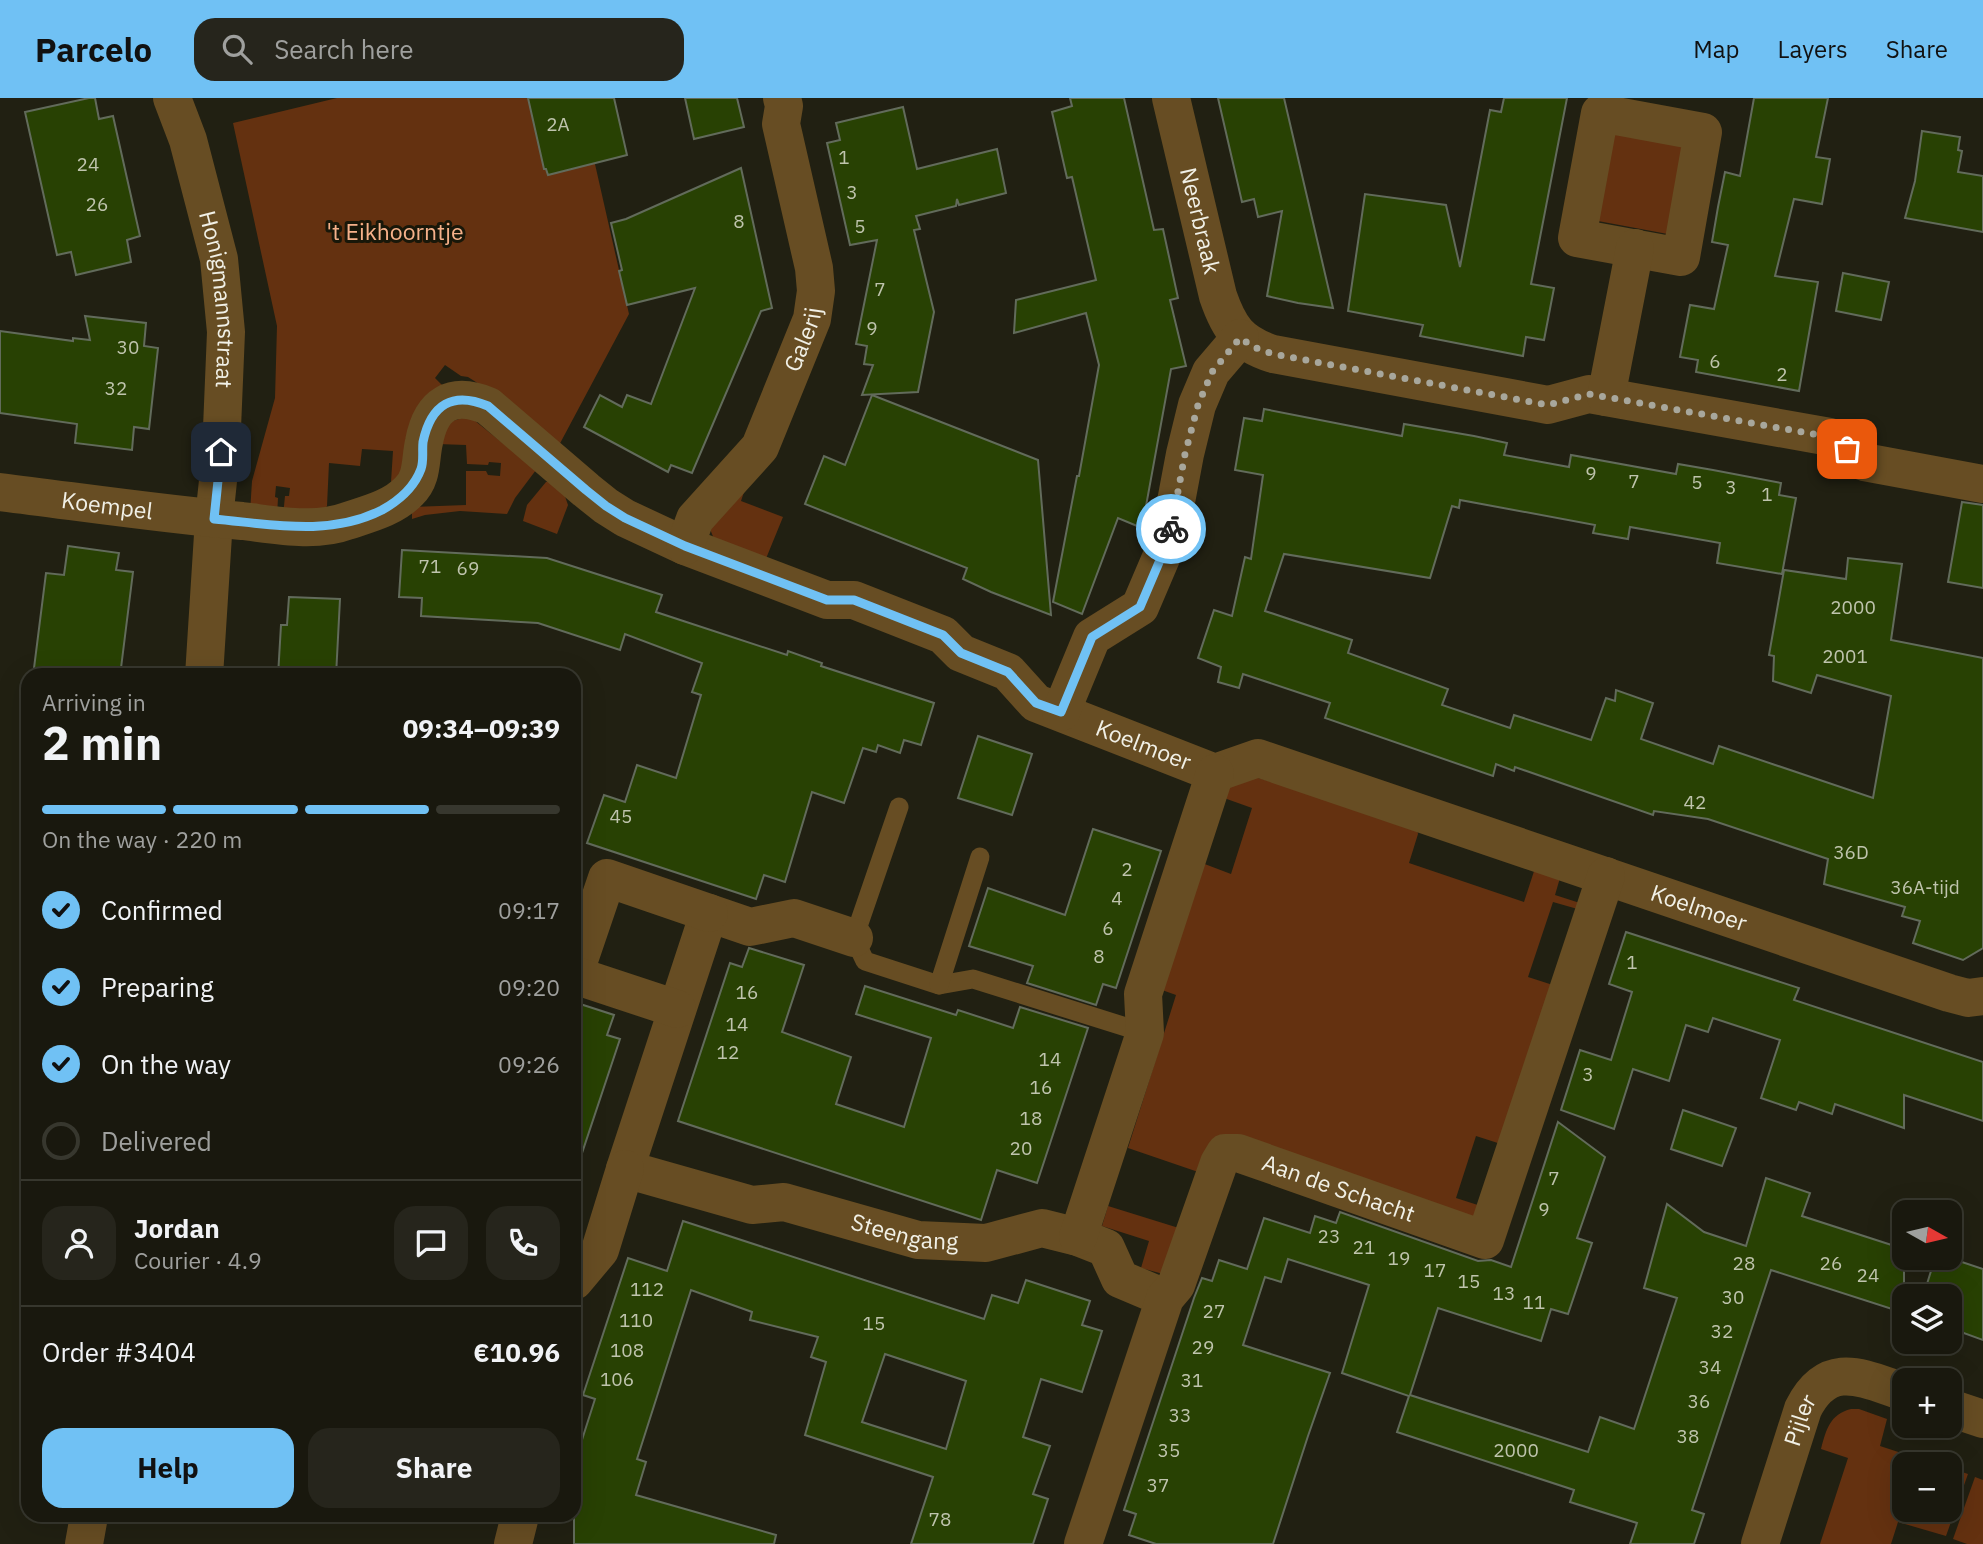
<!DOCTYPE html>
<html lang="en">
<head>
<meta charset="utf-8">
<style>
	body { margin:0; font-family:"IBM Plex Sans",sans-serif; background:#26251c; color:#f1f3f6; height:100vh; display:flex; flex-direction:column; font-size:26px; white-space:nowrap }
	* { box-sizing:border-box; margin:0 }
	p { font-size:23px; color:#9fa09e }
	.icon { flex:none; width:38px; height:38px; fill:none; stroke:currentColor; stroke-width:2; stroke-linecap:round; stroke-linejoin:round }
	.map { position:relative; flex:1; overflow:hidden }
	.side { position:absolute; left:21px; top:570px; width:560px; height:854px; display:flex; flex-direction:column; background:#19180e; border-radius:21px; box-shadow:0 7px 28px #0002,0 0 0 2px #37372e }
	.side>* { flex:none }
	.needle { width:46px; rotate:98deg }
	.buttons { position:absolute; left:1892px; top:1102px; display:grid; gap:14px }
	.buttons a { display:grid; place-items:center; width:70px; height:70px; border-radius:14px; background:#19180e; box-shadow:0 7px 28px #0002,0 0 0 2px #37372e; font-size:35px }
	.pin { position:absolute; display:grid; place-items:center; width:60px; height:60px; color:#fff; margin:-30px; border-radius:14px; box-shadow:0 4px 10px #0006 }
	.courier { position:absolute; display:grid; place-items:center; width:70px; height:70px; margin:-35px; border:5px solid #70c1f4; border-radius:50%; background:#fff; color:#222; box-shadow:0 2px 9px #0007 }
	.overview em { font-style:normal; font-weight:700 }
	.overview div { display:flex; flex-direction:column-reverse }
	.overview { display:flex; align-items:center; justify-content:space-between; height:119px; padding:0 21px }
	h1 { font-size:46px; font-weight:700; line-height:52px }
	.bar { display:grid; grid-template-columns:repeat(4,1fr); gap:10px 7px; align-content:center; height:84px; padding:0 21px }
	.bar i { height:9px; border-radius:5px; background:#37372e }
	.bar .active { background:#70c1f4 }
	.bar p { grid-column:span 4 }
	.line { display:flex; align-items:center; gap:18px; padding:0 21px; border-top:2px solid #37372e }
	.line div { flex:1 }
	.round { display:grid; place-items:center; flex:none; width:74px; height:74px; border-radius:21px; background:#26251c }
	ol { padding:0 21px; list-style:none }
	li { display:flex; align-items:center; gap:21px; height:77px }
	li p { margin-inline-start:auto }
	li .icon { padding:7px; border-radius:50%; background:#70c1f4; color:#111; stroke-width:4 }
	li:last-child { color:#9fa09e }
	li i { width:38px; height:38px; border:4px solid #37372e; border-radius:50% }
	.primary-button { display:flex; gap:14px; margin-top:auto; padding:14px 21px }
	.primary-button a { flex:1; height:80px; border-radius:21px; background:#70c1f4; color:#111; font-size:28px; font-weight:700; line-height:80px; text-align:center }
	.primary-button a+a { background:#26251c; color:#f1f3f6 }
	header { display:flex; align-items:center; gap:42px; box-sizing:border-box; height:98px; padding:0 35px; background:#70c1f4; color:#111 }
	header strong { font-size:33px }
	nav { display:flex; gap:38px; margin-inline-start:auto; font-size:24px }
	.search { width:490px; height:63px; background:#26251c; display:flex; align-items:center; gap:18px; box-sizing:border-box; padding:0 24px; border-radius:21px; color:#9fa09e; font-size:26px }
	.map>svg:first-child { display:block }
	.green { fill:#643110 }
	.building { fill:#284103; stroke:#626b5b; stroke-width:2; fill-rule:evenodd }
	.lines { fill:none; stroke-linecap:round; stroke-linejoin:round }
	.service { stroke:#674d23; stroke-width:19 }
	.minor { stroke:#674d23; stroke-width:38 }
	.done { stroke:#a8a79c; stroke-width:7; stroke-dasharray:0 12.6 }
	.route { stroke:#70c1f4; stroke-width:9 }
	.labels { text-anchor:middle; stroke-width:6; stroke-linejoin:round; paint-order:stroke }
	.number-label { font-size:19px; fill:#bfc4ad }
	.street-label { font-size:23px; fill:#f1f0e6; stroke:#181709 }
	.park-label { font-size:23px; fill:#f6b18a; stroke:#181709 }
</style>
</head>
<body>
<header>
<strong>Parcelo</strong>
<div class="search"><svg class="icon" aria-label="search" viewBox="0 0 24 24"><circle cx="10" cy="10" r="6"/><path d="M15 15l6 6"/></svg>Search here</div>
<nav><a>Map</a><a>Layers</a><a>Share</a></nav>
</header>
<div class="map">
<svg width="1983" height="1446" viewBox="0 0 1983 1446">
	<rect width="100%" height="100%" fill="#212012"/>
	<!-- green -->
	<g class="green">
		<polygon points="337,0 580,0 629,216 557,351 479,286 468,279 461,278 445,267 435,280 442,287 409,374 391,384 393,353 362,351 360,368 329,365 327,408 322,415 283,418 285,398 289,398 290,390 276,388 275,399 278,400 277,418 250,415 252,383 275,300 277,228 233,25"/>
		<polygon points="1616,26 1691,39 1673,137 1598,123"/>
		<polygon points="469,318 536,372 515,400 507,416 460,413 425,417 412,421 412,409 466,407 466,373 486,373 488,377 500,378 501,365 489,364 488,367 467,366 466,347 437,346 449,324"/>
		<polygon points="556,383 561,387 568,407 557,436 523,423 527,407 546,384"/>
		<polygon points="744,394 741,403 783,419 765,463 714,441 708,426"/>
		<polygon points="1241,675 1416,726 1418,736 1409,765 1524,804 1537,764 1562,773 1555,797 1583,806 1581,812 1553,804 1528,879 1556,888 1504,1047 1476,1038 1456,1100 1484,1109 1478,1127 1220,1041 1207,1077 1128,1050 1176,897 1162,892 1202,765 1231,776 1252,710 1224,700 1227,690"/>
		<polygon points="1108,1108 1182,1131 1167,1177 1141,1170 1149,1143 1102,1128"/>
		<path d="M1851,1311H1859L1887,1321L1880,1348L1938,1367H1904V1412H1950V1370L1968,1376L1946,1438L1898,1424L1891,1446H1820L1848,1360L1821,1351C1826,1332 1830,1316 1851,1311Z"/>
		<polygon points="1975,1379 1983,1382 1983,1446 1967,1446 1953,1441"/>
	</g>
	<!-- building -->
	<g class="building">
		<polygon points="89,0 95,0 99,21 113,18 140,138 127,142 131,164 76,177 71,154 57,157 25,14"/>
		<polygon points="528,0 614,0 627,57 548,77 546,71 544,71"/>
		<polygon points="685,0 737,0 744,29 694,41"/>
		<polygon points="1070,0 1124,0 1154,132 1163,131 1178,200 1170,202 1186,268 1171,271 1142,430 1118,420 1082,516 1053,504 1077,378 1079,378 1099,267 1086,215 1014,235 1016,202 1096,182 1072,79 1067,80 1052,14 1072,8"/>
		<polygon points="1218,0 1284,0 1333,210 1298,205 1267,198 1282,113 1258,119 1254,101 1242,104"/>
		<polygon points="1504,0 1567,0 1531,186 1554,190 1544,242 1526,239 1523,258 1420,238 1423,227 1348,213 1365,96 1446,107 1460,169 1490,12 1501,14"/>
		<polygon points="1754,0 1828,0 1816,59 1830,61 1822,106 1794,101 1775,178 1818,184 1799,293 1696,274 1698,262 1680,259 1690,207 1714,211 1728,147 1712,144 1718,109 1725,74 1740,78"/>
		<polygon points="903,9 917,71 997,51 1006,95 959,107 957,101 956,108 916,118 920,131 914,132 934,214 918,294 862,297 873,267 864,266 867,248 856,246 877,142 850,147 827,45 840,42 836,25"/>
		<polygon points="1922,33 1960,39 1958,52 1962,53 1958,74 1983,78 1983,134 1905,120 1915,83"/>
		<polygon points="741,70 772,210 761,213 692,375 671,367 668,374 584,329 600,297 622,309 627,297 651,306 695,190 627,207 619,173 622,172 611,125 626,121"/>
		<polygon points="1843,175 1889,184 1881,222 1836,213"/>
		<polygon points="85,218 146,225 144,248 158,250 149,331 134,329 132,352 75,345 77,326 0,315 0,233 73,243 73,240 90,242"/>
		<polygon points="872,297 1038,362 1051,517 991,494 963,481 967,470 805,406 824,358 845,367"/>
		<polygon points="1264,311 1402,338 1404,326 1474,338 1507,345 1504,357 1569,369 1571,357 1676,376 1678,366 1713,372 1781,385 1779,397 1796,400 1782,476 1717,465 1720,445 1630,429 1628,441 1593,435 1595,427 1460,402 1459,410 1452,408 1430,480 1284,456 1265,513 1352,542 1348,555 1448,591 1442,607 1510,630 1514,617 1591,642 1606,600 1615,603 1616,592 1653,605 1641,641 1713,666 1719,648 1873,700 1891,598 1817,577 1811,595 1773,583 1774,558 1769,557 1784,472 1846,481 1848,460 1902,466 1891,542 1983,560 1983,850 1963,862 1913,845 1920,823 1902,818 1905,809 1824,786 1828,761 1708,721 1654,713 1653,717 1515,669 1514,673 1496,666 1493,678 1325,620 1330,605 1243,576 1239,590 1218,584 1221,569 1198,560 1214,512 1232,518 1245,459 1251,461 1263,377 1235,372 1244,320 1262,323"/>
		<polygon points="1962,404 1983,407 1983,490 1948,484"/>
		<polygon points="68,448 119,455 116,472 133,474 120,578 33,578 46,475 64,477"/>
		<polygon points="402,452 547,460 662,497 656,514 787,557 788,553 822,565 821,568 934,605 921,647 904,642 900,655 878,647 876,654 863,650 844,705 812,694 785,784 764,777 756,801 587,745 604,697 625,704 637,667 676,680 701,597 692,594 702,565 625,536 620,552 538,525 421,518 422,500 399,499"/>
		<polygon points="289,499 340,501 336,578 278,578 281,527 287,527"/>
		<polygon points="978,638 1032,656 1012,717 958,700"/>
		<polygon points="1093,731 1161,753 1116,890 1103,886 1096,907 1027,885 1033,868 969,848 988,790 1065,817"/>
		<polygon points="1626,834 1799,890 1794,902 1983,964 1983,1023 1904,997 1904,1030 1835,1006 1832,1016 1799,1004 1796,1012 1761,1000 1780,942 1713,920 1708,934 1686,927 1669,983 1633,971 1614,1031 1561,1012 1580,952 1611,962 1632,894 1609,886"/>
		<polygon points="749,850 804,867 782,934 851,959 836,1006 904,1029 931,940 856,916 865,888 956,917 958,912 1013,930 1020,909 1088,930 1037,1085 997,1072 981,1122 678,1023 730,865 742,869"/>
		<polygon points="574,904 614,917 607,937 620,941 580,1061 574,1060"/>
		<polygon points="1683,1012 1736,1030 1722,1068 1671,1051"/>
		<polygon points="1558,1024 1605,1059 1577,1140 1592,1145 1568,1216 1551,1211 1541,1243 1438,1210 1410,1297 1588,1354 1600,1319 1634,1331 1677,1200 1644,1190 1667,1106 1704,1134 1746,1148 1766,1080 1810,1095 1802,1118 1904,1151 1904,1202 1895,1200 1892,1211 1771,1172 1692,1412 1704,1416 1694,1446 1630,1446 1637,1425 1570,1404 1574,1392 1397,1334 1409,1298 1342,1275 1369,1187 1288,1161 1281,1184 1265,1179 1243,1247 1330,1275 1308,1338 1273,1446 1156,1446 1129,1437 1136,1416 1124,1412 1194,1200 1202,1180 1212,1183 1219,1162 1247,1171 1264,1120 1310,1135 1315,1118 1336,1125 1340,1114 1478,1163 1491,1162 1511,1169"/>
		<path d="M683,1123L984,1221L992,1197L1018,1205L1026,1182L1090,1203L1082,1227L1102,1233L1082,1294L1041,1281L1023,1339L1050,1348L1033,1396L1048,1401L1033,1446H911L933,1379L805,1337L826,1264L811,1259L818,1239L750,1222L752,1214L691,1192L637,1361L646,1364L636,1397L776,1437L774,1446H574V1367L595,1301L583,1297L628,1160L667,1173ZM885,1256L966,1283L946,1351L862,1324Z"/>
		<polygon points="1935,1160 1950,1160 1983,1171 1983,1242 1950,1230 1950,1199 1923,1199"/>
	</g>
	<g class="lines">
		<!-- service -->
		<g class="service">
			<polyline points="899,709 854,840 865,863 939,887 973,881 1145,935"/>
			<polyline points="939,887 980,759"/>
		</g>
		<!-- minor -->
		<g class="minor">
			<path id="s1" d="M172,0L188,42L219,161L226,234L221,354L214,421L204,578"/>
			<path id="s2" d="M1171,0L1218,198C1229,230 1239,245 1273,256L1548,307L1589,296L1830,339L1864,364L1983,386"/>
			<polygon points="1600,15 1703,34 1681,159 1577,140"/>
			<polyline points="1606,299 1635,150"/>
			<path id="s3" d="M0,394C81,404 161,416 242,423C276,427 315,435 347,423C368,416 393,410 409,393C423,380 420,361 424,344C431,306 452,293 488,308L586,392L606,408L625,420L685,448L827,502H854L943,537L961,555L1008,574L1036,605L1215,675L1258,660L1949,895L1968,900L1983,898"/>
			<path id="s4" d="M685,448L695,421L760,349L812,221L816,193L814,170L781,26L784,8L782,0"/>
			<polyline points="1061,614 1092,539 1140,509 1169,441 1185,356 1197,307 1211,274 1240,240"/>
			<path id="s5" d="M854,840L794,820L750,829L709,815L625,1071L752,1107L784,1104L918,1142L986,1145L1042,1130L1078,1139L1106,1150L1120,1181L1165,1200"/>
			<polyline points="574,877 607,780 709,815"/>
			<polyline points="574,877 677,911"/>
			<polyline points="1078,1139 1145,935 1143,896 1215,675"/>
			<polyline points="574,1183 600,1152 625,1071"/>
			<polyline points="1950,1310 1983,1321"/>
			<polyline points="84,1446 89,1418"/>
			<polyline points="513,1446 520,1418"/>
			<path id="s6" d="M1083,1446L1165,1200L1176,1187L1219,1065L1225,1055H1238L1485,1142L1606,778"/>
			<path id="s7" d="M1760,1446L1803,1311C1828,1261 1862,1280 1904,1294"/>
		</g>
	</g>
	<g class="lines">
		<!-- done -->
		<polyline class="done" points="1171,431 1185,356 1198,307 1212,274 1240,240 1256,250 1273,256 1548,307 1589,296 1830,339 1847,351"/>
		<!-- route -->
		<path class="route" d="M221,354L214,421C270,426 329,439 382,412C400,402 414,390 421,371C424,363 422,353 423,344C431,306 453,293 488,308L586,392L606,408L625,420L685,448L827,502H854L943,537L961,555L1008,574L1036,605L1061,614L1092,539L1140,509L1169,441L1171,431"/>
	</g>
	<g class="labels">
		<!-- number labels -->
		<g class="number-label">
			<text x="558" y="33">2A</text>
			<text x="844" y="66">1</text>
			<text x="88" y="73">24</text>
			<text x="852" y="101">3</text>
			<text x="97" y="113">26</text>
			<text x="739" y="130">8</text>
			<text x="860" y="135">5</text>
			<text x="880" y="198">7</text>
			<text x="872" y="237">9</text>
			<text x="128" y="256">30</text>
			<text x="1715" y="270">6</text>
			<text x="1782" y="283">2</text>
			<text x="116" y="297">32</text>
			<text x="1591" y="382">9</text>
			<text x="1634" y="390">7</text>
			<text x="1697" y="391">5</text>
			<text x="1731" y="396">3</text>
			<text x="1767" y="403">1</text>
			<text x="430" y="475">71</text>
			<text x="468" y="477">69</text>
			<text x="1853" y="516">2000</text>
			<text x="1845" y="565">2001</text>
			<text x="1695" y="711">42</text>
			<text x="621" y="725">45</text>
			<text x="1851" y="761">36D</text>
			<text x="1127" y="778">2</text>
			<text x="1925" y="796">36A-tijd</text>
			<text x="1117" y="807">4</text>
			<text x="1108" y="837">6</text>
			<text x="1099" y="865">8</text>
			<text x="1632" y="871">1</text>
			<text x="747" y="901">16</text>
			<text x="737" y="933">14</text>
			<text x="728" y="961">12</text>
			<text x="1050" y="968">14</text>
			<text x="1588" y="983">3</text>
			<text x="1041" y="996">16</text>
			<text x="1031" y="1027">18</text>
			<text x="1021" y="1057">20</text>
			<text x="1554" y="1087">7</text>
			<text x="1544" y="1118">9</text>
			<text x="1329" y="1145">23</text>
			<text x="1364" y="1156">21</text>
			<text x="1399" y="1167">19</text>
			<text x="1744" y="1172">28</text>
			<text x="1831" y="1172">26</text>
			<text x="1435" y="1179">17</text>
			<text x="1868" y="1184">24</text>
			<text x="1469" y="1190">15</text>
			<text x="647" y="1198">112</text>
			<text x="1504" y="1202">13</text>
			<text x="1733" y="1206">30</text>
			<text x="1534" y="1211">11</text>
			<text x="1214" y="1220">27</text>
			<text x="636" y="1229">110</text>
			<text x="874" y="1232">15</text>
			<text x="1722" y="1240">32</text>
			<text x="1203" y="1256">29</text>
			<text x="627" y="1259">108</text>
			<text x="1710" y="1276">34</text>
			<text x="617" y="1288">106</text>
			<text x="1192" y="1289">31</text>
			<text x="1699" y="1310">36</text>
			<text x="1180" y="1324">33</text>
			<text x="1688" y="1345">38</text>
			<text x="1169" y="1359">35</text>
			<text x="1516" y="1359">2000</text>
			<text x="1158" y="1394">37</text>
			<text x="940" y="1428">78</text>
		</g>
		<!-- street labels -->
		<g class="street-label">
			<text dy="8" stroke="none"><textPath href="#s2" startOffset="126">Neerbraak</textPath></text>
			<text dy="8" stroke="none"><textPath href="#s1" startOffset="208">Honigmannstraat</textPath></text>
			<text dy="8" stroke="none"><textPath href="#s4" startOffset="242">Galerij</textPath></text>
			<text dy="8" stroke="none"><textPath href="#s3" startOffset="108">Koempel</textPath></text>
			<text dy="8" stroke="none"><textPath href="#s3" startOffset="1312">Koelmoer</textPath></text>
			<text dy="8" stroke="none"><textPath href="#s3" startOffset="1900">Koelmoer</textPath></text>
			<text dy="8" stroke="none"><textPath href="#s6" startOffset="537">Aan de Schacht</textPath></text>
			<text dy="8" stroke="none"><textPath href="#s5" startOffset="710">Steengang</textPath></text>
			<text dy="8" stroke="none"><textPath href="#s7" startOffset="130">Pijler</textPath></text>
		</g>
		<!-- park labels -->
		<g class="park-label">
			<text x="395" y="142">'t Eikhoorntje</text>
		</g>
	</g>
</svg>
<div class="buttons">
<a><svg class="needle" viewBox="-14 -14 28 28"><path d="M0-13l5 13h-10z" fill="#e53935"/><path d="M0 13l5-13h-10z" fill="#9fa09e"/></svg></a>
<a><svg class="icon" aria-label="layers" viewBox="0 0 24 24"><path d="M12 4l9 5-9 5-9-5zM3 14l9 5 9-5"/></svg></a>
<a>+</a>
<a>−</a>
</div>
<div class="pin" style="left:1847px;top:351px;background:#ea580c"><svg class="icon" aria-label="bag" viewBox="0 0 24 24"><path d="M5 8h14l-1 12H6zM9 8a3 3 0 0 1 6 0"/></svg></div>
<div class="pin" style="left:221px;top:354px;background:#1f2937"><svg class="icon" aria-label="home" viewBox="0 0 24 24"><path d="M3 11l9-7 9 7M6 9v11h12V9"/></svg></div>
<div class="courier" style="left:1171px;top:431px"><svg class="icon" aria-label="bike" viewBox="0 0 24 24"><circle cx="6" cy="16" r="4"/><circle cx="18" cy="16" r="4"/><path d="M6 16l4-8h5l3 8M10 8l3 8H6M13 5h3"/></svg></div>
<section class="side">
<div class="overview"><div><h1>2 min</h1><p>Arriving in</p></div><em>09:34–09:39</em></div>
<div class="bar"><i class="active"></i><i class="active"></i><i class="active"></i><i></i><p>On the way · 220 m</p></div>
<ol>
<li><svg class="icon" aria-label="check" viewBox="0 0 24 24"><path d="M5 12l5 5 9-10"/></svg>Confirmed<p>09:17</p></li>
<li><svg class="icon" aria-label="check" viewBox="0 0 24 24"><path d="M5 12l5 5 9-10"/></svg>Preparing<p>09:20</p></li>
<li><svg class="icon" aria-label="check" viewBox="0 0 24 24"><path d="M5 12l5 5 9-10"/></svg>On the way<p>09:26</p></li>
<li><i></i>Delivered</li>
</ol>
<div class="line" style="height:126px"><a class="round"><svg class="icon" aria-label="person" viewBox="0 0 24 24"><circle cx="12" cy="8" r="4"/><path d="M4 21q1-7 8-7t8 7"/></svg></a><div><b>Jordan</b><p>Courier · 4.9</p></div><a class="round"><svg class="icon" aria-label="chat" viewBox="0 0 24 24"><path d="M4 5h16v11H9l-5 4z"/></svg></a><a class="round"><svg class="icon" aria-label="phone" viewBox="0 0 24 24"><path d="M5 4h4l2 5-3 2q2 4 5 5l2-3 5 2v4C11 20 4 13 5 4z"/></svg></a></div>
<div class="line" style="height:91px"><div>Order #3404</div><b>€10.96</b></div>
<div class="primary-button"><a>Help</a><a>Share</a></div>
</section>
</div>
</body>
</html>
